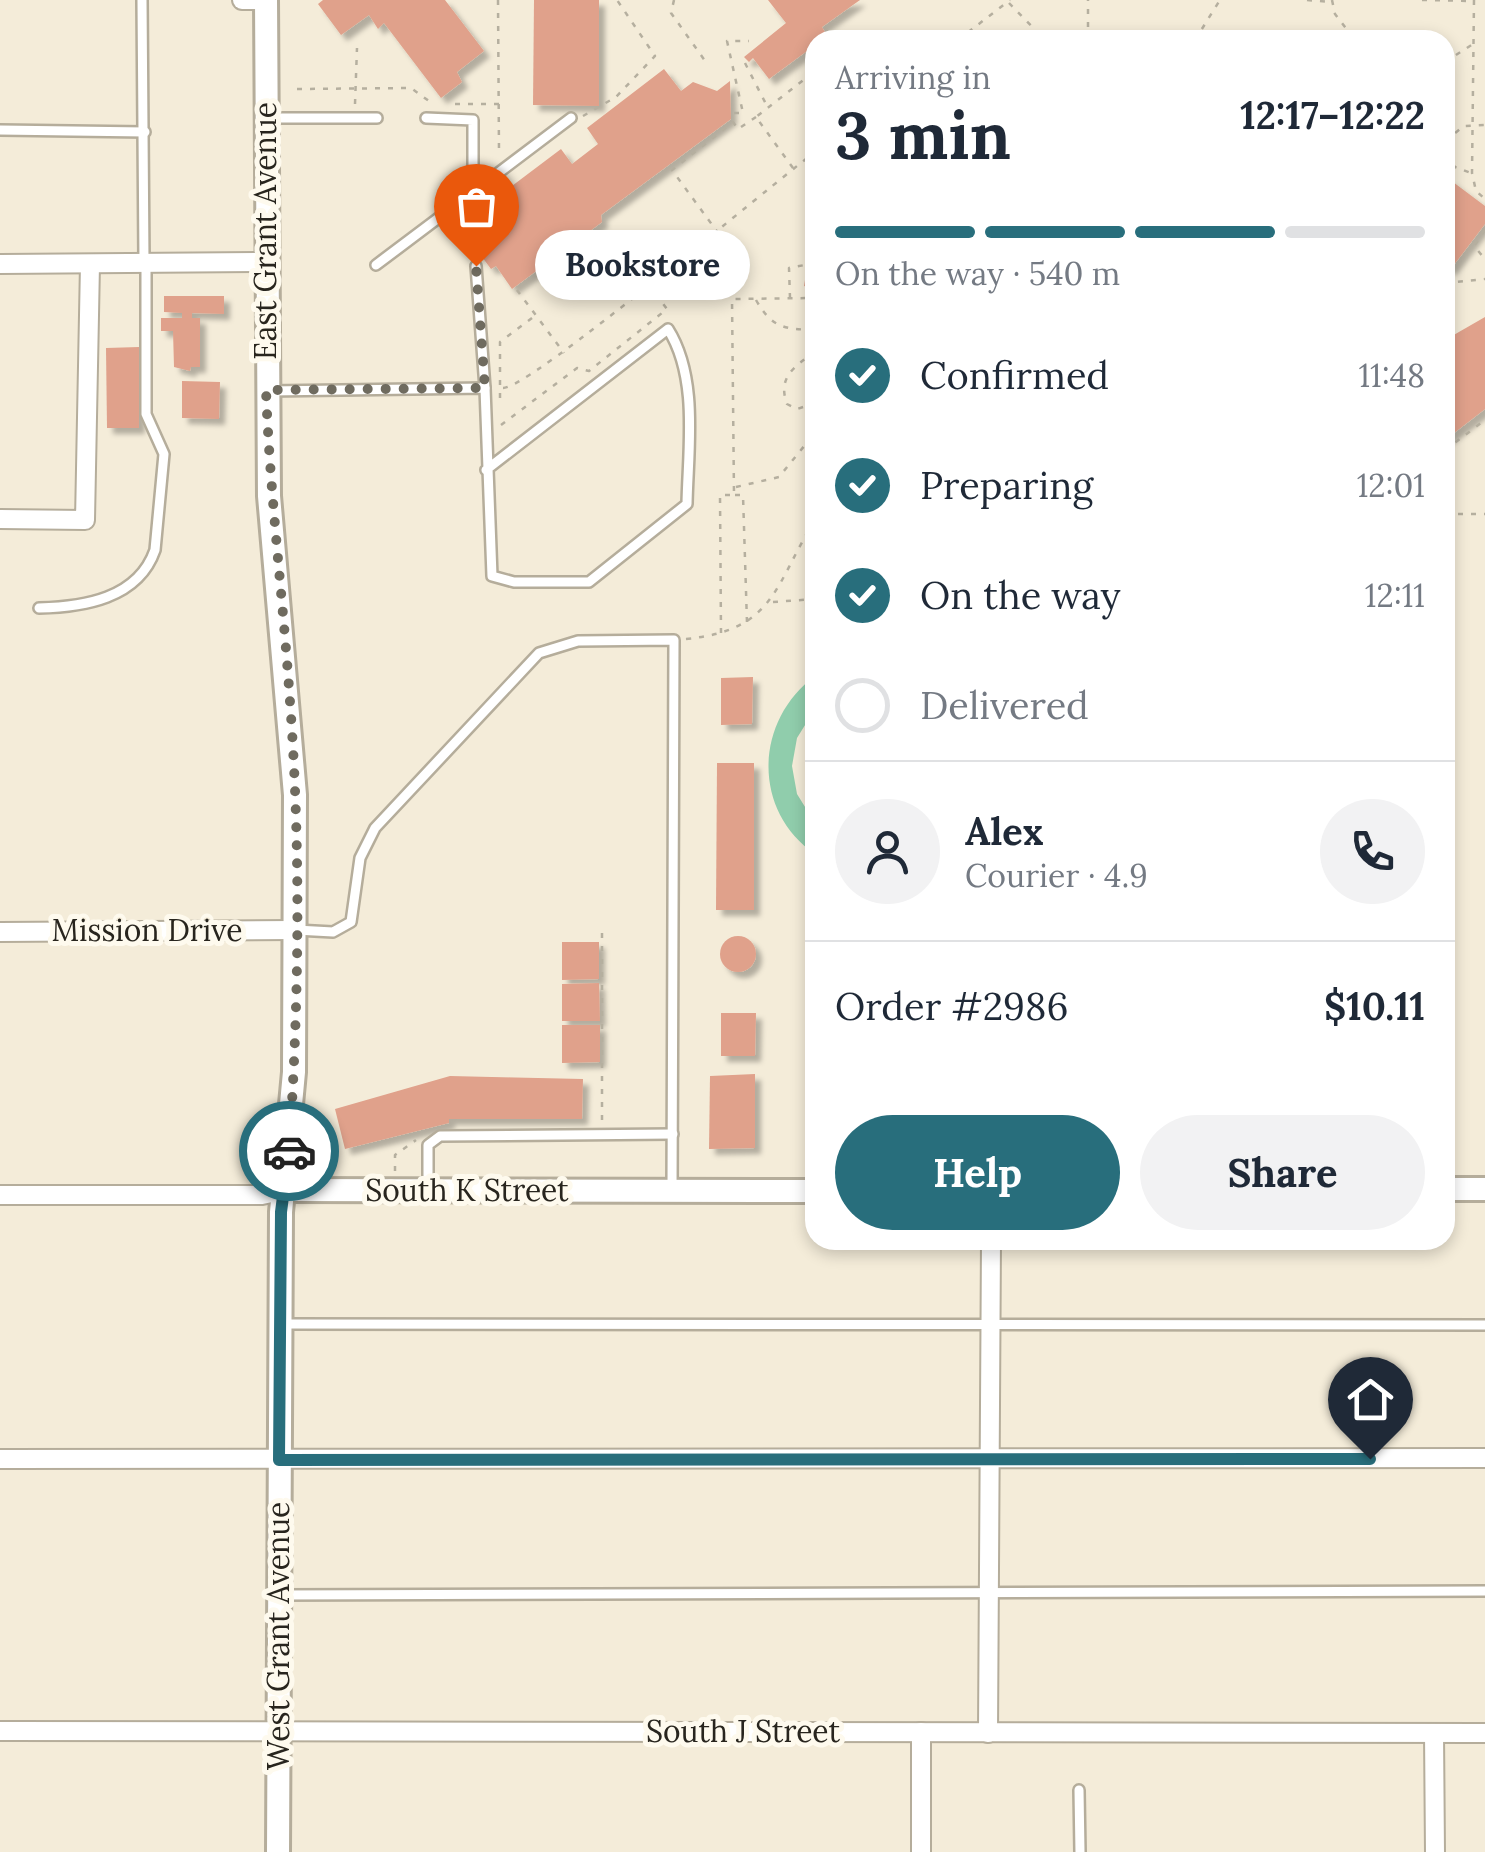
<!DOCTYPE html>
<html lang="en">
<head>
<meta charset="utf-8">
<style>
	body { margin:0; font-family:Lora,serif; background:#f2f2f3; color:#1f2937; height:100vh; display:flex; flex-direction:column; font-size:38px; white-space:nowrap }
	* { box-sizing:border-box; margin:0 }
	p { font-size:32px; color:#747a83 }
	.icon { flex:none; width:55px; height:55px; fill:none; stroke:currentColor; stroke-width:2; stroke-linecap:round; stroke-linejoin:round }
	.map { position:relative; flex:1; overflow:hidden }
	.side { position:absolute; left:805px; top:30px; width:650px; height:1220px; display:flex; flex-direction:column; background:#fff; border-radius:30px; box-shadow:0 5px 15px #0003 }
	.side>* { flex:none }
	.pin { position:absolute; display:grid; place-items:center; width:85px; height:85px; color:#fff; margin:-102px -42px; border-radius:50% 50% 50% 0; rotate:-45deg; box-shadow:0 0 10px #0007 }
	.pin .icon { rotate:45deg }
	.courier { position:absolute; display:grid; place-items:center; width:100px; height:100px; margin:-50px; border:8px solid #286e7c; border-radius:50%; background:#fff; color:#222; box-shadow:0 2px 12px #0007 }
	.bubble { position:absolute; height:70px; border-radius:35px; background:#fff; box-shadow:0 5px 15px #0003; font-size:32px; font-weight:700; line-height:70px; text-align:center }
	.overview em { font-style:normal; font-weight:700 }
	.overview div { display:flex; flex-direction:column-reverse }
	.overview { display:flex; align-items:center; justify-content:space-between; height:170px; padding:0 30px }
	h1 { font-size:65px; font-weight:700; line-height:75px }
	.bar { display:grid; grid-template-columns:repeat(4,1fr); gap:15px 10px; align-content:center; height:120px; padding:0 30px }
	.bar i { height:12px; border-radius:8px; background:#e0e1e3 }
	.bar .selected { background:#286e7c }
	.bar p { grid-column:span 4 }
	.line { display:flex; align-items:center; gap:25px; padding:0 30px; border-top:2px solid #e0e1e3 }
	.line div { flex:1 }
	.round { display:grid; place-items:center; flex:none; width:105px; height:105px; border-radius:52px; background:#f2f2f3 }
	ol { padding:0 30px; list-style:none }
	li { display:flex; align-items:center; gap:30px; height:110px }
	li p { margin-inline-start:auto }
	li .icon { padding:10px; border-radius:50%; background:#286e7c; color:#fff; stroke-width:4 }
	li:last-child { color:#747a83 }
	li i { width:55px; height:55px; border:5px solid #e0e1e3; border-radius:50% }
	.button { display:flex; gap:20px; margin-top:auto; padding:20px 30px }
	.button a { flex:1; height:115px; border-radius:60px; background:#286e7c; color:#fff; font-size:40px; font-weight:700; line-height:115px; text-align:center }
	.button a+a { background:#f2f2f3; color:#1f2937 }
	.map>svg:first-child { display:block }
	.green { fill:#90cdac }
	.building { fill:#e0a18b; filter:url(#shadow) }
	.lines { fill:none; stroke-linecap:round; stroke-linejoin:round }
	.service-casing { stroke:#b5ad9b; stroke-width:14 }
	.minor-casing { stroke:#b5ad9b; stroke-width:22 }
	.tertiary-casing { stroke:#b5ad9b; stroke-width:28 }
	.path { stroke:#b5af9f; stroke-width:2.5; stroke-dasharray:5 8; stroke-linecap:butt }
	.service { stroke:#fff; stroke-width:9 }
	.minor { stroke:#fff; stroke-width:18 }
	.tertiary { stroke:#fff; stroke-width:22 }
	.done { stroke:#6f6b5f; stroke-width:10; stroke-dasharray:0 18 }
	.route { stroke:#286e7c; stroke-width:12 }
	.labels { text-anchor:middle; stroke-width:10; stroke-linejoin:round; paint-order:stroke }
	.street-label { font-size:30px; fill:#28251e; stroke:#fefaee }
</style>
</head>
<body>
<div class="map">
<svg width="1485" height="1852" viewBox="0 0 1485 1852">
	<defs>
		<filter id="shadow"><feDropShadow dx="6" dy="6" stdDeviation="2.5" flood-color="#0004"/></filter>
	</defs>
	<rect width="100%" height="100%" fill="#f4ecd9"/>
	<!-- green -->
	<path class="green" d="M815,676V709L797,738L792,766L797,794L815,823V854C752,811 754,721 815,676Z"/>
	<!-- building -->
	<g class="building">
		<polygon points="323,0 445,0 484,51 457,72 462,82 441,98 384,23 378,29 369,15 341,35 318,4"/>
		<polygon points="534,0 599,0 599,106 533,105"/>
		<polygon points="768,0 860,0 822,27 827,36 815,40 815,45 769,79 753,58 749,62 744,57 786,23"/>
		<polygon points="664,69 681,91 693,82 717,91 730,81 731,119 601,215 602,222 512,289 496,266 491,269 459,226 561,149 572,164 598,144 587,128"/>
		<polygon points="1449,179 1485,206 1485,224 1450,270 1445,266 1445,184"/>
		<polygon points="807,268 815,268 815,289 804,286"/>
		<polygon points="164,296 224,296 224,314 192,313 192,318 200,318 200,367 191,367 190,371 174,367 173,331 161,331 161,318 182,318 182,313 164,312"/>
		<polygon points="1485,317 1485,409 1445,440 1445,340"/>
		<polygon points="139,347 139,428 107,428 106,348"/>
		<polygon points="182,381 220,382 219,419 182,418"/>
		<polygon points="753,677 752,724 721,725 721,678"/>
		<polygon points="717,763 754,763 754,910 716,910"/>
		<circle cx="738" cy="954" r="18"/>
		<polygon points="562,942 599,942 599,979 562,980"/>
		<polygon points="599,983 600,1021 562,1021 562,984"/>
		<polygon points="721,1013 756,1013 755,1056 721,1056"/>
		<polygon points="562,1025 600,1025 600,1062 562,1063"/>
		<polygon points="755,1074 755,1148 709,1149 710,1076"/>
		<polygon points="450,1076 583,1079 582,1119 449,1119 449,1123 345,1149 335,1109"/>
	</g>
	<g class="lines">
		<!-- service casing -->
		<g class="service-casing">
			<g id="service">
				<polyline points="142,0 144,262"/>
				<polyline points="270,118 377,118"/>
				<polyline points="0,130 145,132"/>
				<polyline points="473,192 571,118"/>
				<polyline points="376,265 473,192 473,120 426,118"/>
				<polyline points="476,266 485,388"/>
				<path d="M269,391L485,388L492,576L514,582H589L687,504C688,449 699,378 668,329L486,470"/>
				<path d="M39,608C83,607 138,599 155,550L164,454L146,414V263"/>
				<polyline points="296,930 333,932 351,922 360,858 375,828 539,653 578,641 674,640 672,1191"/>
				<polyline points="428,1190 428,1145 440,1136 673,1134"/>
				<polyline points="283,1324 1485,1325"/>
				<polyline points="281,1595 1485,1591"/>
				<polyline points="1079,1790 1080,1852"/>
			</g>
		</g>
		<!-- minor casing -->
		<g class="minor-casing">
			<g id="minor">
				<polyline points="242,0 266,0"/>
				<polyline points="0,264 265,262"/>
				<polyline points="0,519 85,520 90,264"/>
				<polyline points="0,932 294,930"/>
				<polyline points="0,1195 262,1195 286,1190"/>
				<polyline points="0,1459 1485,1458"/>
				<polyline points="0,1731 1485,1733"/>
				<polyline points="921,1732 921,1852"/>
				<polyline points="988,1733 991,1240"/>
				<polyline points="1434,1733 1435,1852"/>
			</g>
		</g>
		<!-- tertiary casing -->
		<g class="tertiary-casing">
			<g id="tertiary">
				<polyline points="266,0 269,496 295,795 294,1072 281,1212 278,1852"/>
				<polyline points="1445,1189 1485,1189"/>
				<polyline points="286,1190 815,1191"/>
			</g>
		</g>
		<!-- path -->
		<g class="path">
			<polyline points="498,0 499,153"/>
			<polyline points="674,0 671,13 708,65"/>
			<polyline points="1307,0 1331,2"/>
			<polyline points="1332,0 1335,14 1355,40"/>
			<polyline points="1422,0 1472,1"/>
			<polyline points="1474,0 1472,173 1476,191 1485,199"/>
			<polyline points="1009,3 1045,40"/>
			<polyline points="958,40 1010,0"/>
			<polyline points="1088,40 1088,0"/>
			<polyline points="1195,40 1220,0"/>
			<polyline points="1445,62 1473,44"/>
			<polyline points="745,63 767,106"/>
			<polyline points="297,89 411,88 433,104"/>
			<polyline points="355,104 357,48"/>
			<polyline points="455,104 499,104"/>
			<polyline points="734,113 743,113 727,41 749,41"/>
			<polyline points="583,116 616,97 655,56 617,0"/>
			<polyline points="756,117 738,129 733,122 672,170 732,252 732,299 815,298"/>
			<polyline points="1445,141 1464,126 1485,125"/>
			<polyline points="1445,154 1455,167 1471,173"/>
			<polyline points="793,168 756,117 815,71"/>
			<polyline points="1485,230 1474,246 1485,259"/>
			<polyline points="1445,283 1485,279"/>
			<polyline points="517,290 564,353"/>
			<polyline points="790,298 789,268 815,263"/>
			<path d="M756,300C772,328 784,329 815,330"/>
			<path d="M815,352C795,366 777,377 787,404L797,409L815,403"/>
			<path d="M503,388C531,388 772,184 815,152"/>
			<polyline points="500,398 500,342 536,315"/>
			<polyline points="501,425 577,368 589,371 667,309 604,226"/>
			<polyline points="1445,450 1485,420"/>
			<polyline points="736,487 779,477 805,445 815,438"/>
			<polyline points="735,495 743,495 747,623"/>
			<polyline points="1445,514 1485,514"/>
			<polyline points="773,602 815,599"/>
			<polyline points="721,633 720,495 734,495 732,299"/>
			<path d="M686,639C776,630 774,585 815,520"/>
			<polyline points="602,1120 602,927"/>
			<polyline points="395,1171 395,1155 416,1140"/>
		</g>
		<!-- service -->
		<use href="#service" class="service"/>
		<!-- minor -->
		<use href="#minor" class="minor"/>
		<!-- tertiary -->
		<use href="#tertiary" class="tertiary"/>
	</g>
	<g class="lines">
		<!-- done -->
		<path class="done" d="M289,1151C299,1003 301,850 290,702C283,598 270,495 266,390L485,388L476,266"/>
		<!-- route -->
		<polyline class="route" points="289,1151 281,1212 279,1460 1370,1459"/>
	</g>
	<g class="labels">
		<!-- street labels -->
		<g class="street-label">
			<text transform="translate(266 231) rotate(-90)" y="10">East Grant Avenue</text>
			<text x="147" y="941">Mission Drive</text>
			<text x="467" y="1201">South K Street</text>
			<text transform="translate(279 1636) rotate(-90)" y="10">West Grant Avenue</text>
			<text x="743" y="1742">South J Street</text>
		</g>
	</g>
</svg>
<div class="pin" style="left:476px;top:266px;background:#ea580c"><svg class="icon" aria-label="bag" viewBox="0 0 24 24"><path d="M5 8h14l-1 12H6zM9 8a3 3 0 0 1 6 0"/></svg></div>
<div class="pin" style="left:1370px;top:1459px;background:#1f2937"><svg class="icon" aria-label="home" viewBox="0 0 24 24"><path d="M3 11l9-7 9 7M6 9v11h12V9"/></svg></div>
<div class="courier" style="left:289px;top:1151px"><svg class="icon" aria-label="car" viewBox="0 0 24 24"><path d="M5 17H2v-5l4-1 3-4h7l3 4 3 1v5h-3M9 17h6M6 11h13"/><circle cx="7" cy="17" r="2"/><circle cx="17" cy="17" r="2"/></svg></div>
<div class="bubble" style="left:535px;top:230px;width:215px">Bookstore</div>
<section class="side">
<div class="overview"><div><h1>3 min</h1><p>Arriving in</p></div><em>12:17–12:22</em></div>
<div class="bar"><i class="selected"></i><i class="selected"></i><i class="selected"></i><i></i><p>On the way · 540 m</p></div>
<ol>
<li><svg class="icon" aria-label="check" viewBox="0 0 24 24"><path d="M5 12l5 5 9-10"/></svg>Confirmed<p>11:48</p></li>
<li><svg class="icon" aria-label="check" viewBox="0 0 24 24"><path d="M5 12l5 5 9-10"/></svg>Preparing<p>12:01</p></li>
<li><svg class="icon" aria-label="check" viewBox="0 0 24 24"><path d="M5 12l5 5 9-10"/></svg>On the way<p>12:11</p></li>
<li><i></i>Delivered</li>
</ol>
<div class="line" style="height:180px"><a class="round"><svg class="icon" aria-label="person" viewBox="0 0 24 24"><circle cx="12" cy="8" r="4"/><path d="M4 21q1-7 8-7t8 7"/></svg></a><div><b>Alex</b><p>Courier · 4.9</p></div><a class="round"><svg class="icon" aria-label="phone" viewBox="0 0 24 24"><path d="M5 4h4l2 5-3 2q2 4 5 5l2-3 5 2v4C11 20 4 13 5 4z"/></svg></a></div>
<div class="line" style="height:130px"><div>Order #2986</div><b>$10.11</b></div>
<div class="button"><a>Help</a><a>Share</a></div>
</section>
</div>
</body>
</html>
